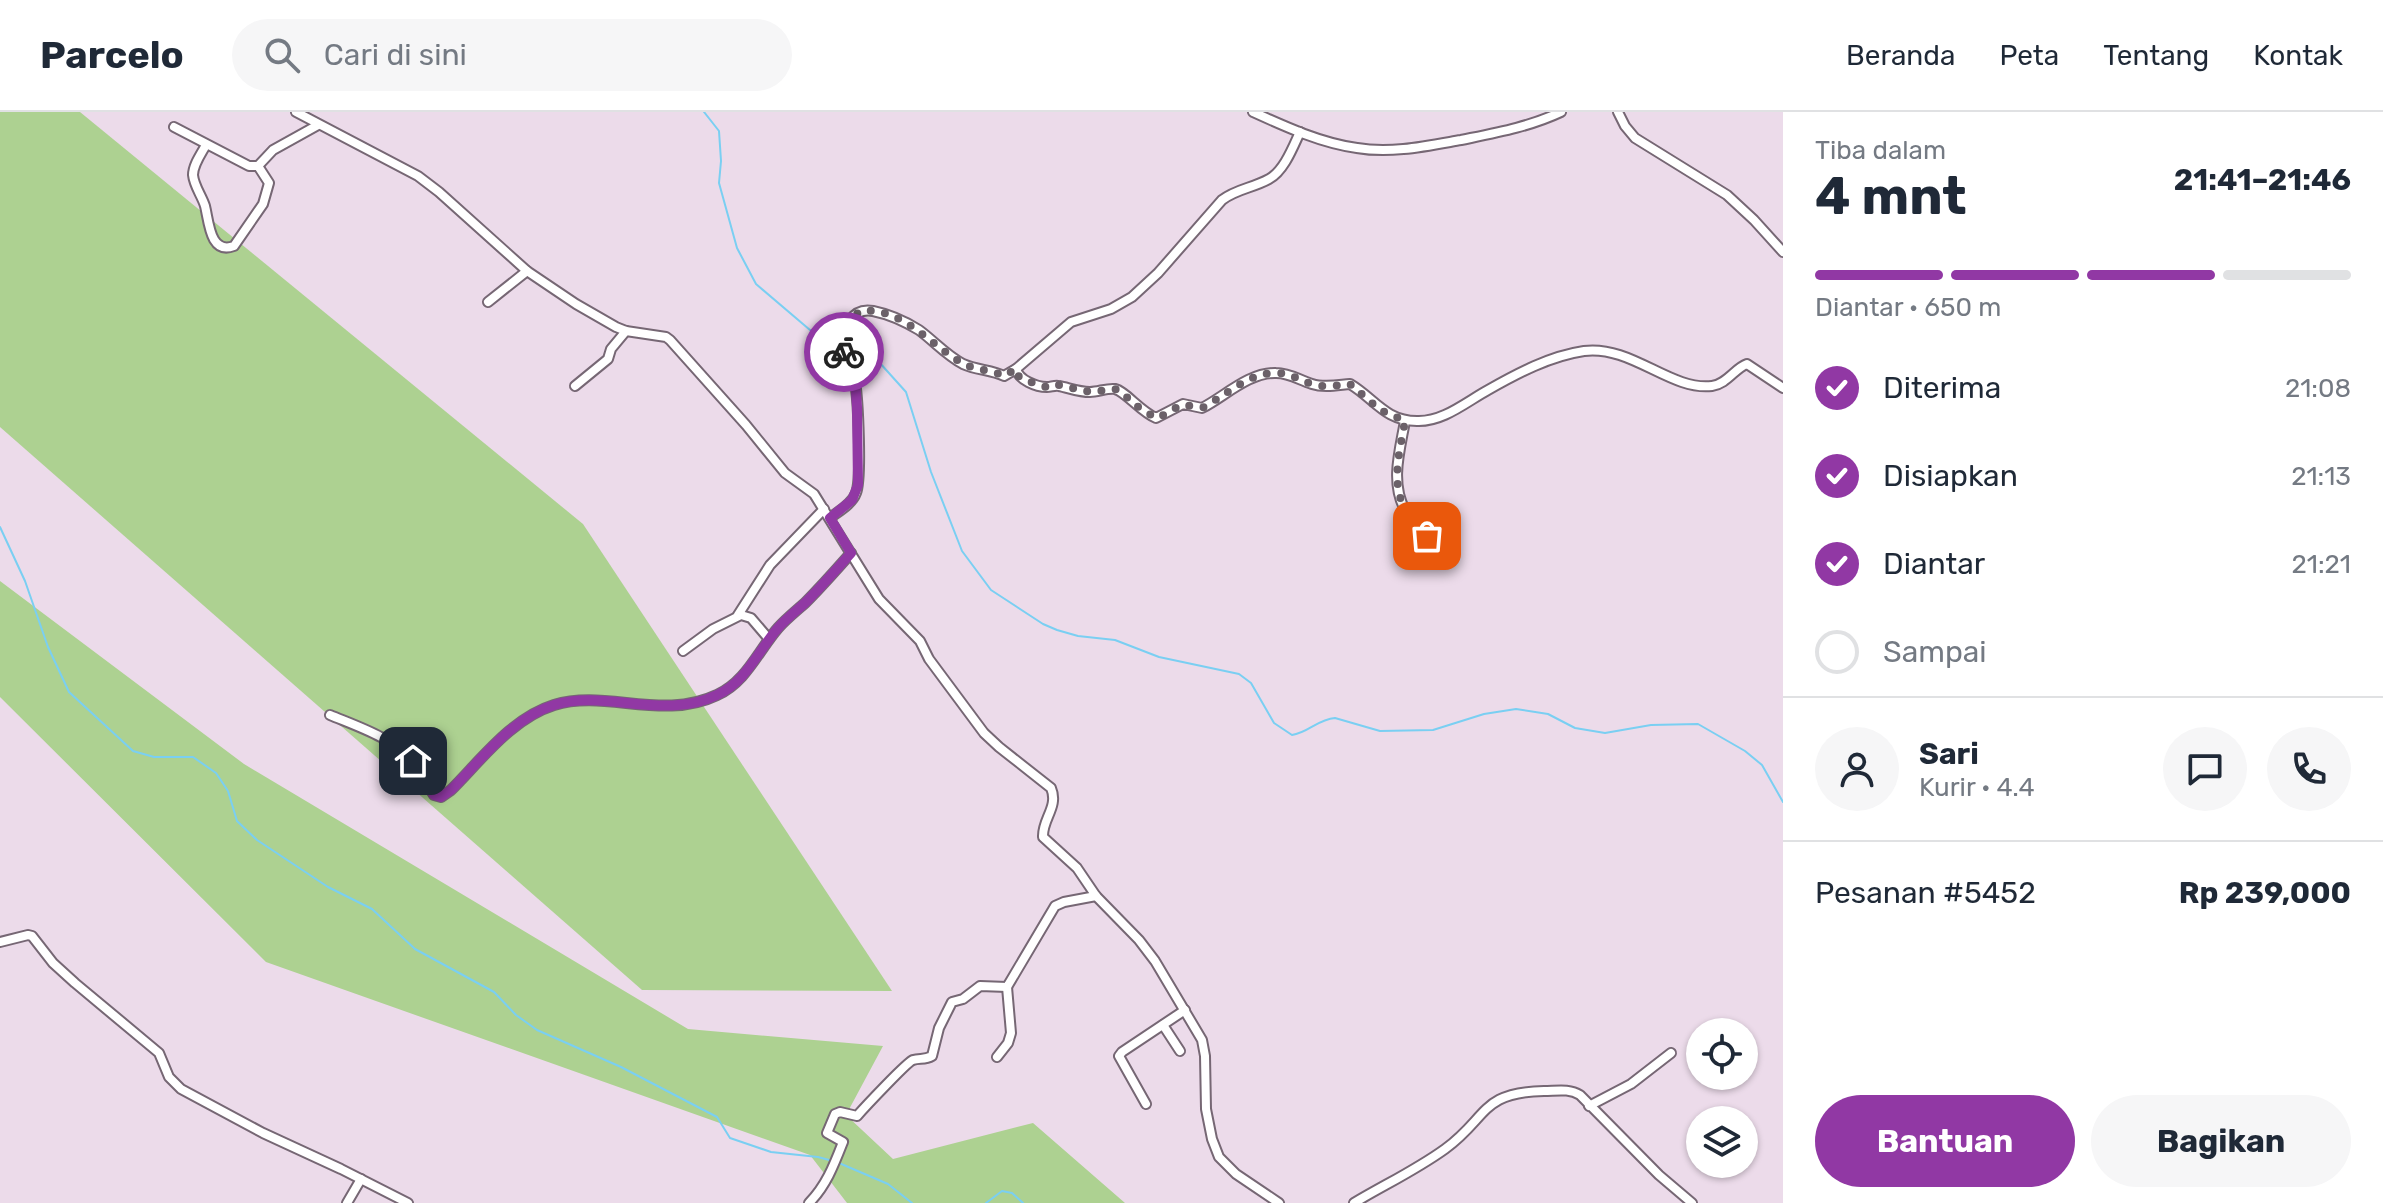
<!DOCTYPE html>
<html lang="id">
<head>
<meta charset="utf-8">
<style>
	body { margin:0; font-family:Rubik,sans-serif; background:#f6f6f7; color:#1f2937; height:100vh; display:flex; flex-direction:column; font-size:30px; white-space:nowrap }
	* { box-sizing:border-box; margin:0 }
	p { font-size:26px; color:#747a83 }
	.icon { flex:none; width:44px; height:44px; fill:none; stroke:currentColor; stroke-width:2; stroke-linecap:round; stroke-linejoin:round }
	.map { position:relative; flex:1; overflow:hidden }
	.details { display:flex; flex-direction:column; background:#fff; width:600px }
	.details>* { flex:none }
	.buttons { position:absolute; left:1686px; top:906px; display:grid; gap:16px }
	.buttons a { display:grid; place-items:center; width:72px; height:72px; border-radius:50%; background:#fff; box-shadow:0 2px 6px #0004; font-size:40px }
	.pin { position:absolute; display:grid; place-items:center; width:68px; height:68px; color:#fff; margin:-34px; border-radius:16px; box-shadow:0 4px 12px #0006 }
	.courier { position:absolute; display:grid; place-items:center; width:80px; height:80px; margin:-40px; border:6px solid #9138a4; border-radius:50%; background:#fff; color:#222; box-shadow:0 2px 10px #0007 }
	.headline em { font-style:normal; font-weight:700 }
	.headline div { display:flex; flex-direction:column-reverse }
	.headline { display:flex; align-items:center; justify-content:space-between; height:136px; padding:0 32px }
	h1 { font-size:52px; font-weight:700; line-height:60px }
	.bar { display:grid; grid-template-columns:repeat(4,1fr); gap:12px 8px; align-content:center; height:96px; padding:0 32px }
	.bar i { height:10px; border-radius:6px; background:#e0e1e3 }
	.bar .current { background:#9138a4 }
	.bar p { grid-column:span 4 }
	.line { display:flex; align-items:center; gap:20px; padding:0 32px; border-top:2px solid #e0e1e3 }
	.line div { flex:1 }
	.round { display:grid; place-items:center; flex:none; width:84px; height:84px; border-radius:42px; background:#f6f6f7 }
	ol { padding:0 32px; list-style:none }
	li { display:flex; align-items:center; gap:24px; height:88px }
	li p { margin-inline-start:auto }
	li .icon { padding:8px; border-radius:50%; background:#9138a4; color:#fff; stroke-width:4 }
	li:last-child { color:#747a83 }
	li i { width:44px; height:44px; border:4px solid #e0e1e3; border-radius:50% }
	.button { display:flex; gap:16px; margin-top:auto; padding:16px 32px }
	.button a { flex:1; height:92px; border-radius:48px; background:#9138a4; color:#fff; font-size:32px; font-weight:700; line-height:92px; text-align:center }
	.button a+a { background:#f6f6f7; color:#1f2937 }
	header { display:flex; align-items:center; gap:48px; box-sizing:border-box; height:112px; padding:0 40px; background:#fff; border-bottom:2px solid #e0e1e3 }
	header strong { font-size:38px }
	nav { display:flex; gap:44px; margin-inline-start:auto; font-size:28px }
	.search { width:560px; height:72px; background:#f6f6f7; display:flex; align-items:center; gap:20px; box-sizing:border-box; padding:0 28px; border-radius:44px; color:#747a83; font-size:30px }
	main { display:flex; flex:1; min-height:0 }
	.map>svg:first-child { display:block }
	.green { fill:#add191 }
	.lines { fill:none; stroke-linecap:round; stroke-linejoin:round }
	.stream { stroke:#7acff2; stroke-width:2 }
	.minor-casing { stroke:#766774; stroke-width:12 }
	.minor { stroke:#fff; stroke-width:8 }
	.done { stroke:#6b6169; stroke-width:8; stroke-dasharray:0 14.4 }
	.route { stroke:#9138a4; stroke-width:10 }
</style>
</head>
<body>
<header>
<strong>Parcelo</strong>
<div class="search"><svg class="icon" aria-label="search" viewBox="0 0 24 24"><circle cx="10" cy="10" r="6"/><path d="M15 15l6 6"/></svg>Cari di sini</div>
<nav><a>Beranda</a><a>Peta</a><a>Tentang</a><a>Kontak</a></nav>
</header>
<main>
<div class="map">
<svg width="1783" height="1091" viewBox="0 0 1783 1091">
	<rect width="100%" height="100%" fill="#ecdbea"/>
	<!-- green -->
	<g class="green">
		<polygon points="0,0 80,0 583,412 892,879 642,878 0,315"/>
		<polygon points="0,469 244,652 688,917 883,934 846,1003 893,1047 1033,1011 1125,1091 847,1091 810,1043 266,850 0,585"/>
	</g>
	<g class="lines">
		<!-- stream -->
		<g class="stream">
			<polyline points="704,0 719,19 721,49 719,71 737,136 756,172 810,218 840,233"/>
			<path d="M846,235L879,250L906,280L931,360L962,439L991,478L1043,512L1057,518L1078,524L1115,528L1159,545L1239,562L1251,571L1274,611L1292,623C1308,621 1318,607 1335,606L1380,619L1433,618L1484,602L1516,597L1548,602L1575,616L1605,621L1651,613L1698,612L1745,639L1762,653L1783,690"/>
			<polyline points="0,415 25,469 48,535 69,580 133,639 154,645 193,645 216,661 228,679 237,709 257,728 328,775 372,797 415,837 494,880 516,903 537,918 621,955 717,1005 730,1026 771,1040 818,1045 833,1049"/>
			<polyline points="839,1051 888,1072 912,1091"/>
			<polyline points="986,1091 1002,1079 1012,1081 1023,1091"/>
		</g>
		<!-- minor casing -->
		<g class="minor-casing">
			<g id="minor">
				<path d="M296,0L418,64L439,80L527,159L576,192L616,215L626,219L666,225L670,228L746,313L785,361L814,382L879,487L920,529L929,547L984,621L999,635L1051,676C1059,695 1042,707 1043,725L1077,756L1096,784L1139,828L1155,849L1202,928L1205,944L1206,997L1212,1027L1219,1045L1236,1062L1279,1091"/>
				<path d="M1253,0C1286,15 1321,31 1357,36C1391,42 1427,34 1461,28C1495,21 1529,15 1561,0"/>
				<polyline points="1618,0 1625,14 1635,26 1727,83 1754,108 1783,140"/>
				<polyline points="174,15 249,54 258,54 273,38 318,13"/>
				<path d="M206,33C201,42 193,53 193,63C194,74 202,84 205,94C209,110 210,143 234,134L263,92L269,71L258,54"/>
				<polyline points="488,190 527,159"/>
				<path d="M1016,257C1019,268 1036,275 1047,275C1051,275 1055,273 1059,274C1069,276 1079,280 1090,280C1098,280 1107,276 1115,277C1125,279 1141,300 1156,306L1183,292L1202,296C1224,285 1249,260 1276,261C1290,261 1299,268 1312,272C1324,276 1338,273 1350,272C1374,286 1385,309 1417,309C1443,310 1466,290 1488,278C1518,261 1550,244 1584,239C1632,233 1670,279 1712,274C1727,272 1735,256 1747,252L1783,276"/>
				<polyline points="575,274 608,247 611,237 626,219"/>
				<path d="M1405,309C1400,338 1390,370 1405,398C1414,414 1431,428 1443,442"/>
				<path d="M830,406C839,399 852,392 856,381C862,366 858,287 855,270C853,258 844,247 843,235C842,216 852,195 873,199C888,202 906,210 919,218C934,229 946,243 963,252C976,258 992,258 1004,264L1016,257L1071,210L1111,197L1132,185L1158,161L1222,88C1236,77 1253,76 1269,67C1284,59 1293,35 1300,20"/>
				<polyline points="738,503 770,453 824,397"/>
				<polyline points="683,539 713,517 741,503 751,506 769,527"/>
				<path d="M330,603C359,615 393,626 414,650C423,660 427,673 434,683L441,685L451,678C481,648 512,606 554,593C605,577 663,609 717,583C746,570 758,539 778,516C786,507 796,499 805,491C821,475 836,458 851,441"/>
				<polyline points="0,830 28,823 32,824 53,851 75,871 159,941 169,965 181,977 263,1021 341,1057 408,1091"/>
				<polyline points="1163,913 1180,939"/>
				<polyline points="997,945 1008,931 1011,921 1007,875"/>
				<polyline points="1146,992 1119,944 1122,940 1185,898"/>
				<polyline points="1589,994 1631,972 1671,941"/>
				<polyline points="347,1091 361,1067"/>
				<path d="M809,1091C826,1074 834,1053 843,1030L827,1021L835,1002L840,1000L857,1004C864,996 907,950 913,948C920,946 925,948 932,944L939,916L952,890L963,887L980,874L1007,875L1055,794L1064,790L1096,784"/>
				<path d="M1354,1091C1384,1073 1416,1058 1445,1037C1488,1006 1480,980 1544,979C1556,979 1569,976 1580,983L1659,1063L1692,1091"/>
			</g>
		</g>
		<!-- minor -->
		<use href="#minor" class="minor"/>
	</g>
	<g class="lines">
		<!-- done -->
		<path class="done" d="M844,240L847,211L860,199C901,194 930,233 962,251C975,258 991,258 1004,264L1016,257L1017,263L1022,267L1046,275L1054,272L1091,280L1115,277L1123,281L1132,291L1156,306C1179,298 1173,289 1202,296C1224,285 1249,260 1276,261C1290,261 1299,268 1312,272C1324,276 1338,273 1350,272L1380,298L1405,309C1400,338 1390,372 1406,399C1411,408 1420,416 1427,424"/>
		<!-- route -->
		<path class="route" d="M413,649C422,660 426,673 434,683L441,685L451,678C481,648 512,606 554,593C606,577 664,609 717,583C746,570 758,539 778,516C786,507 796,499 805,491C821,475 836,458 851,441L830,406L852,388L858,373L857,295L855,267L844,240"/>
	</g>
</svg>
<div class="buttons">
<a><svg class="icon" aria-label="locate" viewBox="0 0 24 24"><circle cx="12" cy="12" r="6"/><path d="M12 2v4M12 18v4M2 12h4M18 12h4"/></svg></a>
<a><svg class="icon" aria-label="layers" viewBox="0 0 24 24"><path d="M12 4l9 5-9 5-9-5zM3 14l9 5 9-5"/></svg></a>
</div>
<div class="pin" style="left:1427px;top:424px;background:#ea580c"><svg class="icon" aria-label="bag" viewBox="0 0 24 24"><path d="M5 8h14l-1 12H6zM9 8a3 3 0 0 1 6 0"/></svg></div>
<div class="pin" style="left:413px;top:649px;background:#1f2937"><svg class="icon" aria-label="home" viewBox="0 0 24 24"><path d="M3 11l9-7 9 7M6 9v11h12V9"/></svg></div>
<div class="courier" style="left:844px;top:240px"><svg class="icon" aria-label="bike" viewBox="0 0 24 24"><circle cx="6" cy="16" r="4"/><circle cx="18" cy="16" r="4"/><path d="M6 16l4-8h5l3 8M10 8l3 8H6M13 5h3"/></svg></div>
</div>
<section class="details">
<div class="headline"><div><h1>4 mnt</h1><p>Tiba dalam</p></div><em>21:41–21:46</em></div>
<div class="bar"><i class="current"></i><i class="current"></i><i class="current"></i><i></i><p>Diantar · 650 m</p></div>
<ol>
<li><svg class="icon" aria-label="check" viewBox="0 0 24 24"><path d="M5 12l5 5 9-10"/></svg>Diterima<p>21:08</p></li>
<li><svg class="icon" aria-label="check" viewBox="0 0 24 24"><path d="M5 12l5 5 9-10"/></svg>Disiapkan<p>21:13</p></li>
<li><svg class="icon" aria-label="check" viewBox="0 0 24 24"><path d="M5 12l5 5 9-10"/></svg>Diantar<p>21:21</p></li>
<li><i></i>Sampai</li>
</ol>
<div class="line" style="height:144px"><a class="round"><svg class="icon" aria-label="person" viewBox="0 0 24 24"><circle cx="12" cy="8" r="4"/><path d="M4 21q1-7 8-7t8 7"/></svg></a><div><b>Sari</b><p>Kurir · 4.4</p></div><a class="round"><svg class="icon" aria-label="chat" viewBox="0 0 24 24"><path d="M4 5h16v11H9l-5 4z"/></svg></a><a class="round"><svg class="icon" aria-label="phone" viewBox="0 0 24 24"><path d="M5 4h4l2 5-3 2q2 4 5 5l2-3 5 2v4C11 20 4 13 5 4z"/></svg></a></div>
<div class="line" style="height:104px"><div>Pesanan #5452</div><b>Rp 239,000</b></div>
<div class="button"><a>Bantuan</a><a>Bagikan</a></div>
</section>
</main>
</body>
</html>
